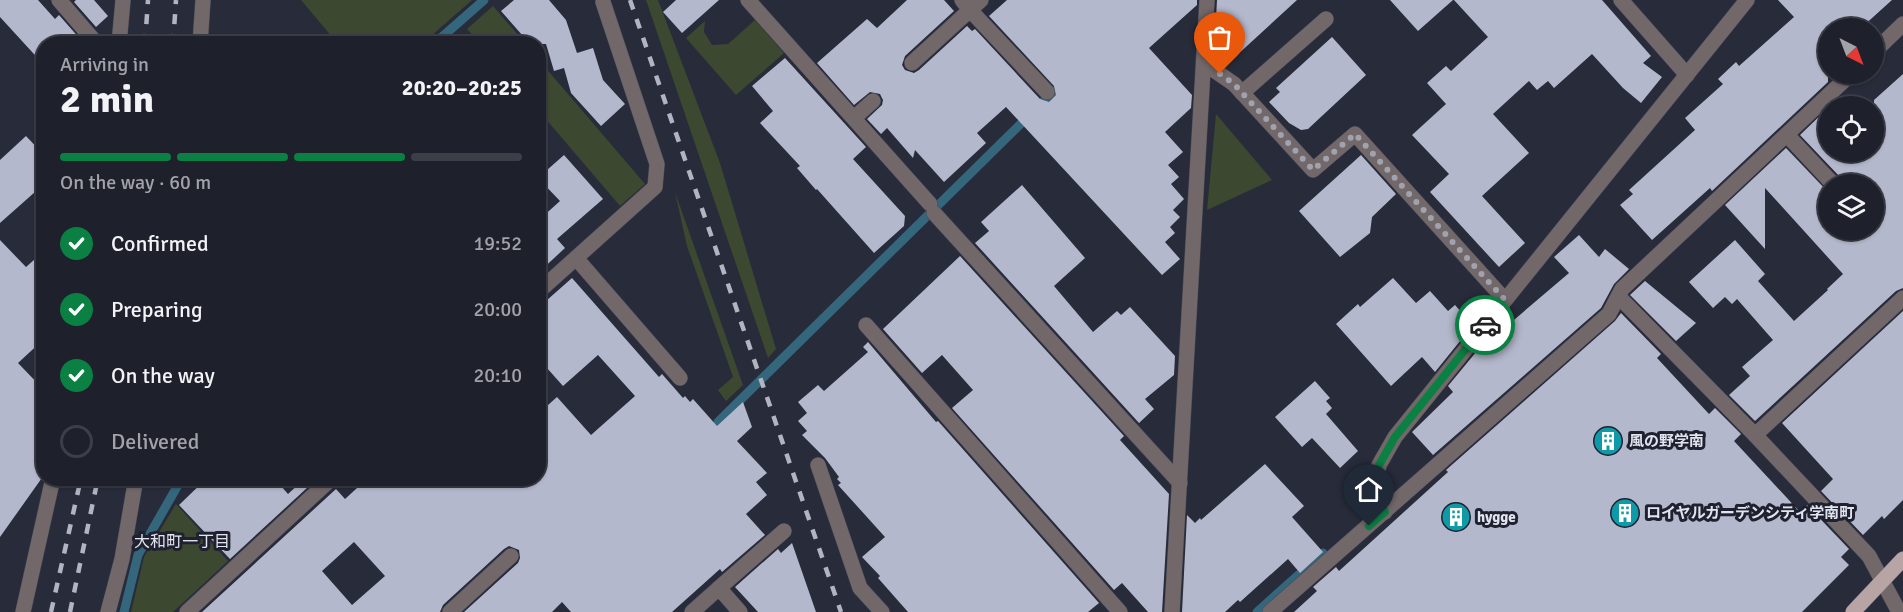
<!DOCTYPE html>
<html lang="en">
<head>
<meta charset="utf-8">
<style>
	body { margin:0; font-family:Signika,"Noto Sans JP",sans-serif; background:#262834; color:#f1f3f6; height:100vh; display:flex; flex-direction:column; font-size:22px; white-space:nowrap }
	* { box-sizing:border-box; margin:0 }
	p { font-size:20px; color:#a1a3a9 }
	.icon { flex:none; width:33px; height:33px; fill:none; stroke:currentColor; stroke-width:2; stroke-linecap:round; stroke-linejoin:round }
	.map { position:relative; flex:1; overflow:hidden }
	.sheet { position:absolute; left:36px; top:36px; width:510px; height:450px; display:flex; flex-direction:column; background:#1e202c; border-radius:24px; box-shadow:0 2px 4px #0004,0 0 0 2px #3c3e48 }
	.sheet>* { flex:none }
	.needle { width:39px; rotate:138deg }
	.buttons { position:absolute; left:1818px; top:18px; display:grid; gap:12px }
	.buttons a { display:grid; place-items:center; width:66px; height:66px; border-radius:50%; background:#1e202c; box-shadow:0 2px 4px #0004,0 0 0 2px #3c3e48; font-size:30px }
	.pin { position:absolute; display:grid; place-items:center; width:51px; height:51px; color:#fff; margin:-62px -26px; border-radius:50% 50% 50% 0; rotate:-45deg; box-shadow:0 0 6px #0007 }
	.pin .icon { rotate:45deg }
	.courier { position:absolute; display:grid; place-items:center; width:60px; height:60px; margin:-30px; border:4px solid #0b8043; border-radius:50%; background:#fff; color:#222; box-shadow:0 2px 8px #0007 }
	.overview em { font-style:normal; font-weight:700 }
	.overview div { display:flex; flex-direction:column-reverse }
	.overview { display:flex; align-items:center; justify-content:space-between; height:102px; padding:0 24px }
	h1 { font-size:39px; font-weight:700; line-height:45px }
	.bar { display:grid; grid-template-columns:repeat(4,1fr); gap:9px 6px; align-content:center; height:72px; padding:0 24px }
	.bar i { height:8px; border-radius:4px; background:#3c3e48 }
	.bar .active { background:#0b8043 }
	.bar p { grid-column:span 4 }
	ol { padding:0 24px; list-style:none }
	li { display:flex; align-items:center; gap:18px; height:66px }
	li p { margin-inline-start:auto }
	li .icon { padding:6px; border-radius:50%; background:#0b8043; color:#fff; stroke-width:4 }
	li:last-child { color:#a1a3a9 }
	li i { width:33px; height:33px; border:3px solid #3c3e48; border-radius:50% }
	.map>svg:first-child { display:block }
	.green { fill:#3d4830 }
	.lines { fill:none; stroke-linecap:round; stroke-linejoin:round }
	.stream { stroke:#34667c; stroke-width:9 }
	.building { fill:#b4b8cc; fill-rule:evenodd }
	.minor-casing { stroke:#464957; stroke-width:16 }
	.major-casing { stroke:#464957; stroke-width:16 }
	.minor { stroke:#726869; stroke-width:15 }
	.major { stroke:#b8a4a5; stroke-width:15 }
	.rail { stroke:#b2b5c1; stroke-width:4.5; stroke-dasharray:10 10; stroke-linecap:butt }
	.done { stroke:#a0a3af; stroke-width:6; stroke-dasharray:0 10.8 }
	.route { stroke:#0b8043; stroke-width:8 }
	.labels { text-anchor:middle; stroke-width:6; stroke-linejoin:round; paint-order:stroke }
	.poi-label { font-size:15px; font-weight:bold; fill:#e1e4ee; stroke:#1f2130; text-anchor:start }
	.neighbourhood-label { font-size:16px; fill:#e1e4ee; stroke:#1f2130 }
</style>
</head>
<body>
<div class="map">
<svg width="1903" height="612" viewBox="0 0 1903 612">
	<rect width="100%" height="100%" fill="#282b3a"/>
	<!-- green -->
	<g class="green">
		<polygon points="301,0 472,0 423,43 338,44"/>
		<polygon points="646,0 658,0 720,163 776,349 768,358"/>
		<polygon points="493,6 525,43 480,43 467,29"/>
		<polygon points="755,20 784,53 736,95 686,38 705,21 704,32 712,45 728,44"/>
		<polygon points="538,59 645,184 620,206 539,111"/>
		<polygon points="1216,114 1272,180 1207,210"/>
		<polygon points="675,192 743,385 726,401 718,390 733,377 687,246"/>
		<polygon points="176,504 228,561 173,612 131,612 144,557"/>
	</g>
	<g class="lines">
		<!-- stream -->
		<g class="stream">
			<polyline points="434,44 484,0"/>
			<polyline points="718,422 1054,91"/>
			<polyline points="124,612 138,555 182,478"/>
			<polyline points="1257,612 1323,553"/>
		</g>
	</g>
	<!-- building -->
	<g class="building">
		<polygon points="0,0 38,0 55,19 59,15 81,40 78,44 44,44 44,65 0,17"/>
		<polygon points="76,0 94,0 108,16 96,27 74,2"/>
		<polygon points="514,0 549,0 566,20 577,53 593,48 603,80 625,104 601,126 571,93 564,68 554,71 546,44 530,44 501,11"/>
		<polygon points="676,0 719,0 682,33 663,12"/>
		<polygon points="907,0 944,0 954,11 905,56 902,65 905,70 914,73 919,70 967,26 972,31 975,29 1040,99 1049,102 1056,95 1054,86 989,16 1007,0 1197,0 1197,5 1149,48 1192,95 1191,108 1165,132 1183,152 1168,165 1179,177 1171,184 1184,199 1173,210 1180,217 1170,227 1175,233 1165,242 1180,259 1162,275 1006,107 977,133 986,143 944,182 915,150 913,158 887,128 881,134 867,119 882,105 883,100 880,94 870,92 854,105 817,63 867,19 877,28"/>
		<polygon points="1217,0 1297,0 1236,56 1225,45 1226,32 1216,19"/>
		<polygon points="1390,0 1453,0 1418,31"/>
		<polygon points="1454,0 1602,0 1651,56 1643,63 1662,77 1641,103 1623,88 1592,54 1554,88 1548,81 1537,90 1529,81 1493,114 1529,153 1482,196 1525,243 1499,267 1430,192 1449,174 1412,135 1446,104 1427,83 1446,66 1451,71 1488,37"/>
		<polygon points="1778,0 1892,0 1861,28 1828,28 1828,82 1712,191 1710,188 1652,240 1620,205 1633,194 1629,190 1695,130 1685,118 1723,84 1718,79 1736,62 1739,66 1794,17"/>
		<polygon points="1332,37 1366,75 1308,129 1301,130 1289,123 1269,102 1280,92 1276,88"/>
		<polygon points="785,58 866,147 853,159 905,216 904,226 874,253 817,189 816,190 797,168 800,166 760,123 773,111 752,86"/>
		<polygon points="1903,74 1903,288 1896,291 1755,421 1729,395 1750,376 1742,367 1773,340 1737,299 1732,304 1725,297 1713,308 1689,282 1735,240 1765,274 1758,281 1794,321 1828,290 1827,289 1843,274 1765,188 1765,249 1725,205 1786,148 1828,192 1828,230 1874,230 1874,184 1842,184 1840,177 1800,135 1828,108 1828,152 1874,152 1874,100"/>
		<polygon points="26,136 44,155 44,184 0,223 0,160"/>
		<polygon points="564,155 603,199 557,239 565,248 538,273 538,218 540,219 560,201 538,178"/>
		<polygon points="1361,155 1396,194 1372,217 1370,233 1340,257 1299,211"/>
		<polygon points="1022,185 1085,258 1054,286 1093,332 1117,311 1121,315 1130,307 1175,356 1174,375 1145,399 1154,409 1139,423 975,243 989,231 981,222"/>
		<polygon points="1579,235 1599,257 1605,249 1629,269 1614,284 1601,308 1433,455 1412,432 1453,392 1448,386 1486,340 1488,342 1569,273 1554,257"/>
		<polygon points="0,240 26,267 44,251 44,339 18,363 44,390 44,475 0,537"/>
		<polygon points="960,256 1124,436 1120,440 1169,494 1162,612 1148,612 1122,583 1114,590 952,408 973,390 942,355 922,373 883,329"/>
		<path d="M572,278L659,377L662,374L683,398L685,396L690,402L693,399L717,426L743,402L752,427L737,441L767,473L756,482L767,495L746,514L765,535L722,572L720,569L672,612H571L562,602L552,612H464L518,563L520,558L519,550L509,546L504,549L443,605L440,612H202L336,489L345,499L368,478H538V414L557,397L591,435L635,396L598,355L563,386L538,358V308ZM354,542L385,576L352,605L322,571Z"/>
		<polygon points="1393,278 1416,303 1430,291 1448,311 1455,305 1473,325 1435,372 1422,357 1391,386 1336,324 1358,304 1360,307"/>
		<polygon points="1645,281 1696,323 1676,341 1630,295"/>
		<polygon points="1903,311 1903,500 1884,519 1882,516 1863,535 1821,491 1833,479 1782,423"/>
		<polygon points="1621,313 1661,354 1657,358 1709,414 1715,408 1741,434 1734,441 1800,512 1807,505 1849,549 1841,557 1849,565 1802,612 1294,612 1317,591 1313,587 1336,567 1339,571 1448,472 1446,470 1615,321"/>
		<polygon points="868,342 936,422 938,421 1099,603 1088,612 908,612 878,578 880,576 862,557 885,537 838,485 841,483 837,479 839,477 825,458 802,435 807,431 798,421 807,413 798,402 818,385 824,391 868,352 863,347"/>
		<polygon points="1315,381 1330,398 1326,401 1332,408 1326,414 1358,451 1340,468 1312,438 1302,447 1275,417"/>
		<polygon points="1265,464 1304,506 1292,517 1323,552 1300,573 1288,559 1240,602 1238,600 1225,612 1182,612 1187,515 1195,523 1200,518 1201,520"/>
		<polygon points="207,478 274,478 288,494 302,481 308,487 230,559 179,505"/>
		<polygon points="792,543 816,612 758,612 735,587 778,549 781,553"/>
	</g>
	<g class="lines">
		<!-- minor casing -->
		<g class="minor-casing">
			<g id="minor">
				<polyline points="59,0 97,44"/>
				<polyline points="748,0 930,204"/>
				<polyline points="962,0 970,10 981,0"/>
				<polyline points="1621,0 1687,75"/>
				<polyline points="119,44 123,0"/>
				<polyline points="200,44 203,0"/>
				<polyline points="1874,52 1903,24"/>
				<polyline points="912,63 970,10 1047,92"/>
				<polyline points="1205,64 1234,84 1313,170 1355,134 1505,300"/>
				<polyline points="1242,93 1326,19"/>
				<polyline points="854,118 873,101"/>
				<polyline points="1787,135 1833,184"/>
				<polyline points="934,213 1180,483"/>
				<polyline points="576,258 680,378"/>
				<polyline points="538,292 655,187 657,164 603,2"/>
				<polyline points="1619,297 1755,435 1869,556 1899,612"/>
				<polyline points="866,325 1120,612"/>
				<polyline points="1755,435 1903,298"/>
				<polyline points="818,465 860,588 882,612"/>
				<polyline points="1385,512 1375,492 1379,465 1395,437 1747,0"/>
				<polyline points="719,588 784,531"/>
				<polyline points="23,612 53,478"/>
				<polyline points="108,612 122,559 136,478"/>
				<polyline points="187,612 332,478"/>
				<polyline points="450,612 511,556"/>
				<polyline points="692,612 719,588 740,612"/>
				<polyline points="1172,612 1207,0"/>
				<polyline points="1270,612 1609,314 1622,289 1851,74"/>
			</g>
		</g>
		<!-- major casing -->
		<g class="major-casing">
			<polyline id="major" points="1853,612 1903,559"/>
		</g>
		<!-- minor -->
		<use href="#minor" class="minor"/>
		<!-- major -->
		<use href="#major" class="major"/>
		<!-- rail -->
		<g class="rail">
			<polyline points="630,0 841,612"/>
			<polyline points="145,44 148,0"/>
			<polyline points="173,44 176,0"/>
			<polyline points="51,612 81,478"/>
			<polyline points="70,612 98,478"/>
		</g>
	</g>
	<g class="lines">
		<!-- done -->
		<polyline class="done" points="1220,74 1234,84 1313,170 1355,134 1505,300 1485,325"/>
		<!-- route -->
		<polyline class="route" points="1369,526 1385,512 1375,492 1379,465 1395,437 1485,325"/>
	</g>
	<!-- icons -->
	<defs>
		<g id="building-disc" transform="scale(1.5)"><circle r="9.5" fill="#0f9aa8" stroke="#1f2130"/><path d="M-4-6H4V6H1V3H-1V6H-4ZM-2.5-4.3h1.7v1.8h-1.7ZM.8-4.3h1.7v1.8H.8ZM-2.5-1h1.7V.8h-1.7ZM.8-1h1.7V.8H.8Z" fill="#fff"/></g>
	</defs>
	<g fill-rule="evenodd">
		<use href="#building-disc" x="1608" y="441"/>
		<use href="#building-disc" x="1625" y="513"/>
		<use href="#building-disc" x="1456" y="517"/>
	</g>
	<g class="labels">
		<!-- poi labels -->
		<g class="poi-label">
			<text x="1629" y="446">風の野学南</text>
			<text x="1646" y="518">ロイヤルガーデンシティ学南町</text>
			<text x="1477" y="522">hygge</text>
		</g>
		<!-- neighbourhood labels -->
		<g class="neighbourhood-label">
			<text x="182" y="547">大和町一丁目</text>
		</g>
	</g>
</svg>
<div class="buttons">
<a><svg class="needle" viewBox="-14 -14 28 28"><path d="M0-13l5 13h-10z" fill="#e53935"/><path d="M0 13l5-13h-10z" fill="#a1a3a9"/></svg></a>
<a><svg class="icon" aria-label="locate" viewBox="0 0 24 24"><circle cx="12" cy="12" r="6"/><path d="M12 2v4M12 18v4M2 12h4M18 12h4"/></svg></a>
<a><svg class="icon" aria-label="layers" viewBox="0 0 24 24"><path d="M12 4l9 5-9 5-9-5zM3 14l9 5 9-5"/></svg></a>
</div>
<div class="pin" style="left:1220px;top:74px;background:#ea580c"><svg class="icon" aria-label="bag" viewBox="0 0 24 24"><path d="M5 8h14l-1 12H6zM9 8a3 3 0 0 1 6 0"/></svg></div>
<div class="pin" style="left:1369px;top:526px;background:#1f2937"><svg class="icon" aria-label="home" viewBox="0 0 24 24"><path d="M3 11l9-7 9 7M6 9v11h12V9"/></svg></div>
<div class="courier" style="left:1485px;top:325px"><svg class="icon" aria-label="car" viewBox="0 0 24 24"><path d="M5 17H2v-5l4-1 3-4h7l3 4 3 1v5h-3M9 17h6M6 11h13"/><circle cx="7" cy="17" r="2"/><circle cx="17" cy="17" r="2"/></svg></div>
<section class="sheet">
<div class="overview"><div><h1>2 min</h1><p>Arriving in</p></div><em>20:20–20:25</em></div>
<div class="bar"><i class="active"></i><i class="active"></i><i class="active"></i><i></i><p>On the way · 60 m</p></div>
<ol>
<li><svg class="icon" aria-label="check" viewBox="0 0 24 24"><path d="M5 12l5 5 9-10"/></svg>Confirmed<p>19:52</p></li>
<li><svg class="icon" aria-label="check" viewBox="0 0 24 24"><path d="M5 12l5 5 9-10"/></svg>Preparing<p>20:00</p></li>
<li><svg class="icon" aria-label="check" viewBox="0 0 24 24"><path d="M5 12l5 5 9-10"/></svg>On the way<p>20:10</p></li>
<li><i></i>Delivered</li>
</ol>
</section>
</div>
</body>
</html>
